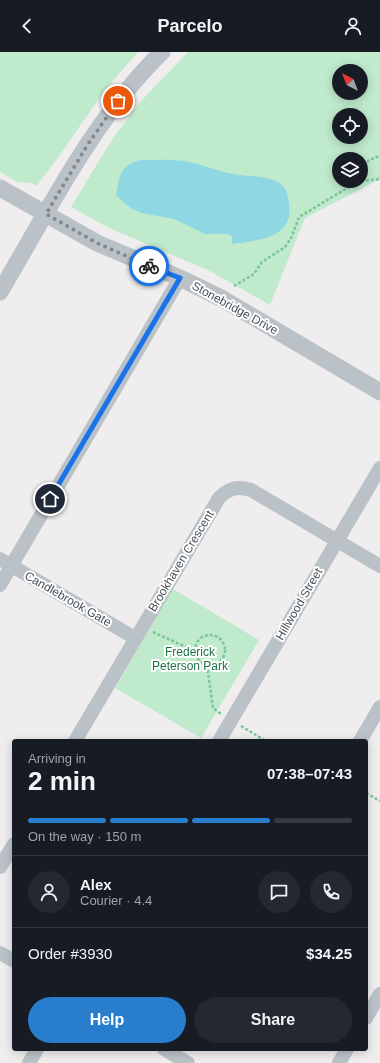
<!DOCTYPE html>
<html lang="en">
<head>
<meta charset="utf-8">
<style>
	body { margin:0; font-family:Helvetica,sans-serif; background:#242831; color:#f1f3f6; height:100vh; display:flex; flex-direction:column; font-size:15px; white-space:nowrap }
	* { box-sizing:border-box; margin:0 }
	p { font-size:13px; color:#9ea1a6 }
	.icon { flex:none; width:22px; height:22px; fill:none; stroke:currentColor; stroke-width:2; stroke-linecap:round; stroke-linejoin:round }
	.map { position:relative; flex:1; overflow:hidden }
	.details { position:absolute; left:12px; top:687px; width:356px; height:312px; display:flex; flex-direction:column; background:#171b24; border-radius:4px; box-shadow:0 2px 10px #0003 }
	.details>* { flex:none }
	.needle { width:26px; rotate:318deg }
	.tools { position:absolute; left:332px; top:12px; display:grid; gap:8px }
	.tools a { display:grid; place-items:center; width:36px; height:36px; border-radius:50%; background:#171b24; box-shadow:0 2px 10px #0003; font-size:20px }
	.pin { position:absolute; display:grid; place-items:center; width:34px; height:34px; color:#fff; margin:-17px; border:2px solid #fff; border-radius:50%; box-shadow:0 1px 4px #0007 }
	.courier { position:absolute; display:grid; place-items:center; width:40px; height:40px; margin:-20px; border:3px solid #1a73e8; border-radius:50%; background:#fff; color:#222; box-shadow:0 1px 5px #0007 }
	.overview em { font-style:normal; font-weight:600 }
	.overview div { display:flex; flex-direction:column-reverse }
	.overview { display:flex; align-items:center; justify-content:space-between; height:68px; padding:0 16px }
	h1 { font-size:26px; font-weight:600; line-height:30px }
	.bar { display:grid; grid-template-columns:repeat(4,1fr); gap:6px 4px; align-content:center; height:48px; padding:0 16px }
	.bar i { height:5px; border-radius:3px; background:#363941 }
	.bar .active { background:#297dcd }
	.bar p { grid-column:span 4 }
	.line { display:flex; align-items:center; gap:10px; padding:0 16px; border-top:1px solid #363941 }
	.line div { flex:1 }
	.round { display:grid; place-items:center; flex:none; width:42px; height:42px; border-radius:21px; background:#242831 }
	.cta { display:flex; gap:8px; margin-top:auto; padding:8px 16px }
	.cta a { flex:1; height:46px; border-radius:24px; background:#297dcd; color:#fff; font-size:16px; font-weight:600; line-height:46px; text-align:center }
	.cta a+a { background:#242831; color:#f1f3f6 }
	header { display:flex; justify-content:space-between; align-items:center; height:52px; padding:0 16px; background:#171b24; font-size:18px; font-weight:600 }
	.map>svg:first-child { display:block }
	.green { fill:#bfeacc; fill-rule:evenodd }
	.water { fill:#8fd8e3 }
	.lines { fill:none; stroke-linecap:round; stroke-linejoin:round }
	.path { stroke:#7ac59a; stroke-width:2.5; stroke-dasharray:3 2; stroke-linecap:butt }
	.minor { stroke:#bac2c8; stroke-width:14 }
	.tertiary { stroke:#bac2c8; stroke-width:17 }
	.done { stroke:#82888c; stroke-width:4; stroke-dasharray:0 7.2 }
	.route { stroke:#1a73e8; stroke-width:5 }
	.labels { text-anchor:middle; stroke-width:4; stroke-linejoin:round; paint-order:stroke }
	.street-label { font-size:12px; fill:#475158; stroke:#fff }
	.park-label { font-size:12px; fill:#1f7343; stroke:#fff }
</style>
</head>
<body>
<header><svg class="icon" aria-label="back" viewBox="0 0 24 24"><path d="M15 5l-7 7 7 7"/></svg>Parcelo<svg class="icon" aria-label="person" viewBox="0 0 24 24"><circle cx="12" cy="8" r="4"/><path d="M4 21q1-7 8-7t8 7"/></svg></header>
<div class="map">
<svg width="380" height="1011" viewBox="0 0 380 1011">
	<rect width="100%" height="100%" fill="#efeded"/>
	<!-- green -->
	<g class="green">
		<path d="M0,0H138C110,30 87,63 64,97C56,110 45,121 37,134L31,131L17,130L0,120Z"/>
		<path d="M188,0H380V127L305,166L270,253L210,219L109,176L71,155L113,86L141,49ZM339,19H361V41H339ZM339,63H361V85H339ZM339,107H361V129H339Z"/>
		<polygon points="173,537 259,588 201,686 115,636"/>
	</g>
	<!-- water -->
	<path class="water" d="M140,108C154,108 169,107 183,109C200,111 216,119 233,122C248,125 268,123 281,132C287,136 288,144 289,151C294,187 259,188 232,192V184L228,182H205L174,167L141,161L129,155L116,143C120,123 119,115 140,108Z"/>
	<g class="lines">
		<!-- path -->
		<g class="path">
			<path d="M361,118C366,109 370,107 380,104"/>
			<polyline points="361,129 380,127"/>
			<polyline points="234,234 254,222 262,210 285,195 291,186 299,165 359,129"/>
			<polyline points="153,580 195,599"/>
			<circle cx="210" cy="598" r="15"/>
			<polyline points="207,613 213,656 221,662"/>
			<polyline points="241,674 266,689"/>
			<polyline points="366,741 380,749"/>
		</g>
		<!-- minor -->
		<g class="minor">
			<polyline points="0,507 135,586"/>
			<polyline points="0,533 180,226"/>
			<path d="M75,689L219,446C229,436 237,434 251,438L380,514"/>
			<polyline points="219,689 380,416"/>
			<polyline points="360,689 380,655"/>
			<polyline points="0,815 14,792"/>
			<polyline points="0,901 14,909"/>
			<polyline points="366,966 380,942"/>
			<polyline points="164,997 188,1011"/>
			<polyline points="29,1011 37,997"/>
			<polyline points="339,1011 347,997"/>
		</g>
		<!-- tertiary -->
		<g class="tertiary">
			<polyline points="0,136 97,191 180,226 223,247 380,340"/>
			<path d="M0,240C48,159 94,66 162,0"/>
		</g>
	</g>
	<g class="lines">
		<!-- done -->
		<polyline class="done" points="118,49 88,92 46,162 97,191 149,214"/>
		<!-- route -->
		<polyline class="route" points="50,447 180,226 149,214"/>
	</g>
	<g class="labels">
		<!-- street labels -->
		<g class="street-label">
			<text transform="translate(235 256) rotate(29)" y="4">Stonebridge Drive</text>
			<text transform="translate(181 509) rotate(-59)" y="4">Brookhaven Crescent</text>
			<text transform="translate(68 547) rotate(30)" y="4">Candlebrook Gate</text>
			<text transform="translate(299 552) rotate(-60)" y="4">Hillwood Street</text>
		</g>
		<!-- park labels -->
		<g class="park-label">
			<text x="190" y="604">Frederick<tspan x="190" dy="14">Peterson Park</tspan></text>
		</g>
	</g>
</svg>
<div class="tools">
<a><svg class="needle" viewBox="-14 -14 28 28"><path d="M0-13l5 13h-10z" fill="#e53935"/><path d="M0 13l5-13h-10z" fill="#9ea1a6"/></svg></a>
<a><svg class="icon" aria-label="locate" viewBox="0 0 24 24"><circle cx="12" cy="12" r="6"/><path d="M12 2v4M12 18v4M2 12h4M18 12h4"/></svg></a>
<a><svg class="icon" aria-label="layers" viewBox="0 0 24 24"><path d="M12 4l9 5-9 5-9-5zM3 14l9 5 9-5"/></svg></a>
</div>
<div class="pin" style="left:118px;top:49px;background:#ea580c"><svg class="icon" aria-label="bag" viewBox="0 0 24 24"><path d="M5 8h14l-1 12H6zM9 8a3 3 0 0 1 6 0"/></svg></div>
<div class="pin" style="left:50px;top:447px;background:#1f2937"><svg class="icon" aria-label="home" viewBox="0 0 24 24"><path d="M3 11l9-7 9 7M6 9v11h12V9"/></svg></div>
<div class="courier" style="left:149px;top:214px"><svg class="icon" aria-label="bike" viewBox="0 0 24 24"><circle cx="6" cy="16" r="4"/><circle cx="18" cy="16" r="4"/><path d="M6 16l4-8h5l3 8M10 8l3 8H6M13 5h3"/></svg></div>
<section class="details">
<div class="overview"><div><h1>2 min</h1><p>Arriving in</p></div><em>07:38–07:43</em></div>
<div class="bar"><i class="active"></i><i class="active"></i><i class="active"></i><i></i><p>On the way · 150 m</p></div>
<div class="line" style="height:72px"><a class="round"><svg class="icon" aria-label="person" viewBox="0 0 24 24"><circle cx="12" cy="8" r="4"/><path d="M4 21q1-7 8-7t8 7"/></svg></a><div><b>Alex</b><p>Courier · 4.4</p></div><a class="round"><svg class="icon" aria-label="chat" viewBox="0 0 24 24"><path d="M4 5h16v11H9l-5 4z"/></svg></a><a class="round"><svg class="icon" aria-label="phone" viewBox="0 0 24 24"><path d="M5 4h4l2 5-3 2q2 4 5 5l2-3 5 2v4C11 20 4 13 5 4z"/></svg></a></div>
<div class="line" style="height:52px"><div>Order #3930</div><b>$34.25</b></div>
<div class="cta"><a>Help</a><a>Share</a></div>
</section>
</div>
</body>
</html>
